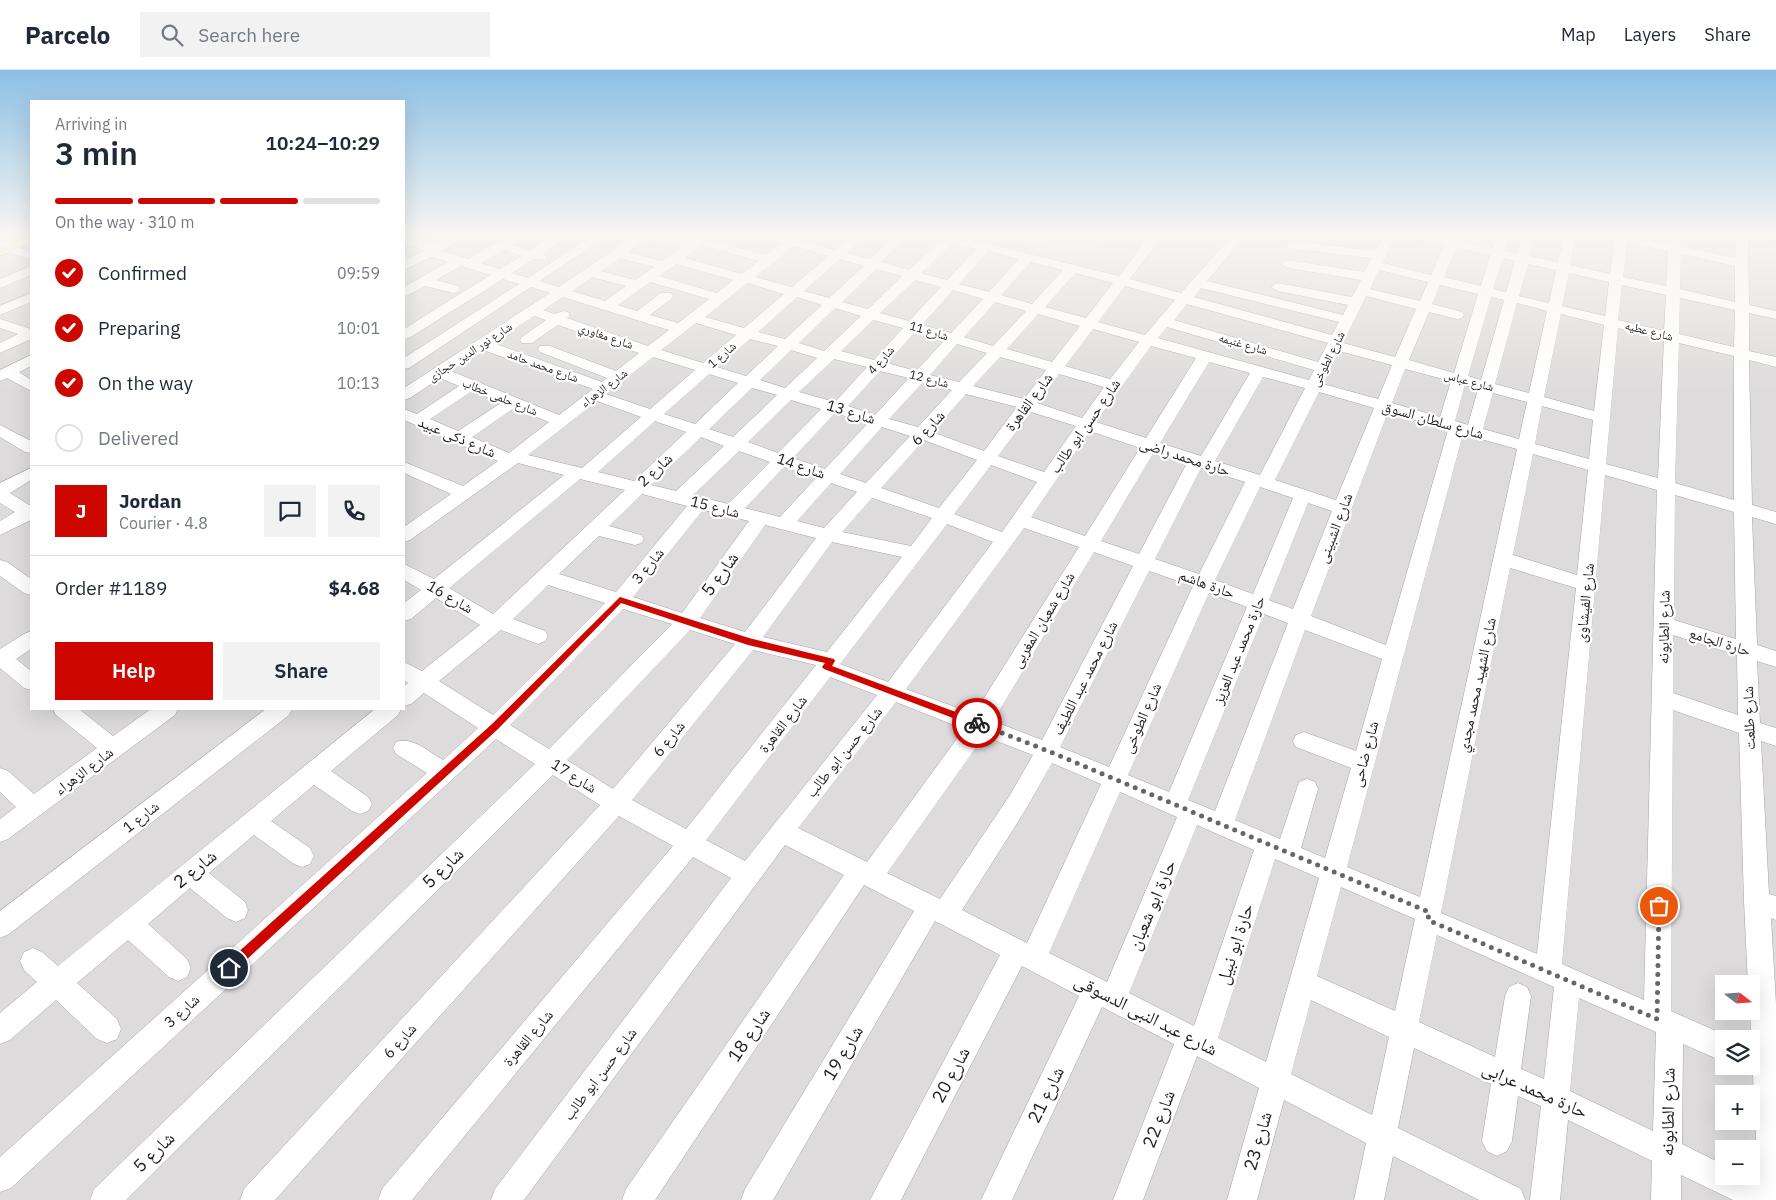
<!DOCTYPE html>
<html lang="en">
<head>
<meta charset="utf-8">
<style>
	body { margin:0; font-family:"IBM Plex Sans","Noto Naskh Arabic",sans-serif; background:#f2f2f3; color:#1f2937; height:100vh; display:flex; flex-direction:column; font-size:19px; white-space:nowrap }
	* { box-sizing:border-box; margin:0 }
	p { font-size:16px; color:#747a83 }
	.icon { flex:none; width:28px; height:28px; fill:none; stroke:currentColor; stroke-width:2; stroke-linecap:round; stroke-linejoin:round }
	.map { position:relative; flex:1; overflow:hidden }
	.sheet { position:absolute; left:30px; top:30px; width:375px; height:610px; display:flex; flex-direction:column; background:#fff; border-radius:0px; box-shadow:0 5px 20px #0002 }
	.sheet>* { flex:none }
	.needle { width:32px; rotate:107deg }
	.tools { position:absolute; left:1715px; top:905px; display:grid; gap:10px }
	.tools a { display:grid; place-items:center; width:45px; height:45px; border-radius:0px; background:#fff; box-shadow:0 5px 20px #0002; font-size:25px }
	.pin { position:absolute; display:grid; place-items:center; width:42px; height:42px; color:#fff; margin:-21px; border:2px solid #fff; border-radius:50%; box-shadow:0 1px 5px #0007 }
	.courier { position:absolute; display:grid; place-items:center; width:50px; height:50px; margin:-25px; border:4px solid #cd0700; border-radius:50%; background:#fff; color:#222; box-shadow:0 1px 6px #0007 }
	.overview em { font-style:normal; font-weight:600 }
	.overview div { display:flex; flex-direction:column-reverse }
	.overview { display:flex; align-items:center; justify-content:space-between; height:85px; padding:0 25px }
	h1 { font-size:32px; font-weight:600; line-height:38px }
	.bar { display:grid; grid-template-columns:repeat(4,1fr); gap:8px 5px; align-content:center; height:60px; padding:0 25px }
	.bar i { height:6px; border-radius:4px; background:#e0e1e3 }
	.bar .active { background:#cd0700 }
	.bar p { grid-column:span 4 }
	.line { display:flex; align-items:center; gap:12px; padding:0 25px; border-top:1px solid #e0e1e3 }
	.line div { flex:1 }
	.round { display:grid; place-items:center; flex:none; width:52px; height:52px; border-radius:0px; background:#f2f2f3 }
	ol { padding:0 25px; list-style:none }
	li { display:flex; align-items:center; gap:15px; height:55px }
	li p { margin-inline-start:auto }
	li .icon { padding:5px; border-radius:50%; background:#cd0700; color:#fff; stroke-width:4 }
	li:last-child { color:#747a83 }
	li i { width:28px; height:28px; border:2px solid #e0e1e3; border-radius:50% }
	.action { display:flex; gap:10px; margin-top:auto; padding:10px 25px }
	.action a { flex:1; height:58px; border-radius:0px; background:#cd0700; color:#fff; font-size:20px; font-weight:600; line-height:58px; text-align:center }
	.action a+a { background:#f2f2f3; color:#1f2937 }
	header { display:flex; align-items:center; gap:30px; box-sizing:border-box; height:70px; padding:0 25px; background:#fff; border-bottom:1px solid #e0e1e3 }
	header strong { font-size:24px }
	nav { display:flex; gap:28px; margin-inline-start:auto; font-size:18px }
	.search { width:350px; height:45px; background:#f2f2f3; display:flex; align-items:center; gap:12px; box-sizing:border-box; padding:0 18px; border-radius:0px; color:#747a83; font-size:19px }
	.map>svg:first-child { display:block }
	.residential { fill:#dddbdb; fill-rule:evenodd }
	.industrial { fill:#e9d6e5 }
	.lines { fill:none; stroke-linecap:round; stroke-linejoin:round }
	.street-casing { stroke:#a5a5a5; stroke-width:1 }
	.secondary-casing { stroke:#687901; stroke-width:1 }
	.street { fill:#fff; fill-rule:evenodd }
	.secondary { fill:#f6fbb6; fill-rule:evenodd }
	.route { fill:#cd0700 }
	.done { stroke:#686663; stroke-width:5; stroke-dasharray:0 9 }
	.labels { text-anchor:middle; stroke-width:4.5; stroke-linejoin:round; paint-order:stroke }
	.far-street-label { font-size:12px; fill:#1e1e1e; stroke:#fff }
	.street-label { font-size:15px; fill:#1e1e1e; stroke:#fff }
	.near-street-label { font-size:18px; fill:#1e1e1e; stroke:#fff }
</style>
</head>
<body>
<header>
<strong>Parcelo</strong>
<div class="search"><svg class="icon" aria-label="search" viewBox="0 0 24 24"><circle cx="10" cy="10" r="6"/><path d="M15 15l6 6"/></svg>Search here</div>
<nav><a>Map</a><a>Layers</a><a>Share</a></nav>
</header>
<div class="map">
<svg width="1776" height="1130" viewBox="0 0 1776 1130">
	<rect width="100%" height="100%" fill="#f0ece4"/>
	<!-- residential -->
	<path class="residential" d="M0,165H31V639H404V165H1776V1130H0ZM1724,914H1751V941H1724ZM1724,969H1751V996H1724ZM1724,1024H1751V1051H1724ZM1724,1079H1751V1106H1724Z"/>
	<!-- industrial -->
	<polygon class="industrial" points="996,165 1111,165 1094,188"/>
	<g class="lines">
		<!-- street casing -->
		<g class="street-casing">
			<g id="street">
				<path d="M404,165L434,174L451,165H467L441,181L468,189L510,165H525L512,175L530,180L554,165H569L543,184L547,187L545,190L534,189L512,203L528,208L593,165H608L540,211L559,217L635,165H665L690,171L700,165H714L710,170L766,185L782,173L763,168L762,165L790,167L792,165H805L802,170L835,180L852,165H866L847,183L870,189L894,165H907L882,192L909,200L941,170L933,168L932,165H953L1119,206L1150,165H1163L1130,209L1181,223L1233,165H1246L1207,211L1343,245L1348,235L1278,221L1271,217L1278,213L1352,227L1361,210L1288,198L1281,194L1288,190L1364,202L1372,188L1293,179L1288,178L1286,175L1288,172L1293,171L1376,181L1384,165H1396L1383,193L1431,205L1444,175L1412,168L1411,165H1434L1447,168L1449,165H1461L1459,170L1493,178L1497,165H1509L1505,181L1517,183L1523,165H1535L1530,186L1558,192L1564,165H1576L1570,195L1610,204L1614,170L1606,168L1605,165H1629L1668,173L1669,165H1681V176L1735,188L1736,165H1748L1749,235L1776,241V249L1749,243V281L1776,287V297L1749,290L1752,435L1776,442V454L1752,447L1757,575L1776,581V597L1757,591L1760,653L1776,658V676L1761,671L1769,824L1776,826V850L1771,848L1776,934V1130H1733L1681,1105V1130H1651L1652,1091L1568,1050L1560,1130H1530L1541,1036L1518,1026L1512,1071L1507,1081L1497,1086L1487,1081L1482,1071L1491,1014L1414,978L1398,1058L1521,1119L1525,1130H1479L1393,1086L1384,1130H1354L1366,1073L1284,1030L1257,1130H1227L1259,1018L1197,986L1143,1130H1113L1174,974L1102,937L1012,1130H981L1079,926L1022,896L901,1130H870L1000,885L935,851L773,1130H741L745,1119L914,841L864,815L655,1130H622L626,1119L844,805L785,775L524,1130H491L495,1119L731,808L693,787L412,1130H378L382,1119L673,776L619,746L275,1130H240L244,1119L600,735L553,705L126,1130H90L94,1119L535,694L496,669L11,1118L0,1122V1087L427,703L396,684L393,678L396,672C412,666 429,682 443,690L478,658L424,623L411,634L404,636V616L408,613L404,610V592L422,601L480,555L436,528L411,549L404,551V533L421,520L404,510V494L434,509L564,405L518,393L410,470L404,472V457L451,424L404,403V392L463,416L498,391L404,350V339L417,344L459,316L440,308L410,328L404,330V318L550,223L531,217L409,298L404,299V288L519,214L503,209L409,268L404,269V259L490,205L461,196L436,210L458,216L460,219L458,222L453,223L426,216L404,227V217L448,192L431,187L404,200V191L424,180L404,173ZM648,168L682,177L662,191L628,182ZM1627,172L1668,181L1666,216L1623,207ZM953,173L976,179L947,210L921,203ZM702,175L758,191L742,204L685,188ZM794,176L828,186L792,217L755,207ZM1456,178L1490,185L1481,216L1444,207ZM503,180L521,186L500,199L481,193ZM988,181L1019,189L989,222L959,214ZM1681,184L1735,196V232L1680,219ZM620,188L654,197L635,210L601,201ZM1503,188L1515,191L1506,222L1493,219ZM840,189L864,196L829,228L804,221ZM1031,192L1063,200L1032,234L1001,225ZM676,194L733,210L717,223L659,206ZM1528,194L1556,200L1549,233L1519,226ZM876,199L902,206L868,239L842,232ZM1379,200L1428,212L1420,231L1370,219ZM1075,203L1113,213L1086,248L1045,237ZM1569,203L1609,212L1605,246L1562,236ZM592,207L626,216L605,231L572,221ZM915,210L941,217L909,251L880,243ZM650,212L709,229L678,253L650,245L671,229L673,226L671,223H661L637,241L618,235ZM747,213L784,224L744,258L705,247ZM1440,215L1478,224L1454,303L1409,290L1429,242L1457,249L1462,248L1464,245L1462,242L1432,234ZM1622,215L1666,225L1664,261L1618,250ZM1125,216L1175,230L1145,265L1098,252ZM1201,218L1339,252L1332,265L1194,227ZM953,220L983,229L951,263L922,255ZM1366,226L1416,239L1395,287L1343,273ZM563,227L669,260L648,276L567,248L570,245L568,242L563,241L555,244L543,240ZM797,227L822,235L785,269L758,262ZM1491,227L1504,230L1481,310L1468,306ZM1680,228L1735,240L1734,277L1679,264ZM995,232L1026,241L993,276L964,267ZM1517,233L1547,241L1529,323L1495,314ZM1187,234L1328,273L1318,292L1174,250ZM835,238L861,246L824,281L799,273ZM1038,244L1080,256L1052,292L1007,279ZM1561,244L1604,255L1594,341L1544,327ZM534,246L546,250L522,267L520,270L522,273H532L558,255L639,283L616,301L550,276H540L538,279L540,282L607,308L602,312L493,273ZM873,250L903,258L874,290L841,281ZM696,253L736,265L703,293L661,280ZM1167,257L1314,300L1309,310L1158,268ZM1618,258L1664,269L1658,408L1606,394ZM1093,259L1139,272L1110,309L1065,296ZM915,262L944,271L916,301L887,293ZM750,269L778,276L746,306L717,297ZM1679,273L1734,286V430L1675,413ZM957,274L987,283L959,312L930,305ZM1151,276L1196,288L1146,368L1096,352ZM483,280L593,319L559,345L451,301ZM791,280L817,288L785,318L760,310ZM1339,281L1392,295L1378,329L1323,314ZM653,287L695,300L650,339L606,324ZM1000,287L1046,300L1024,329L973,316ZM834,289L867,297L835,332L799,322ZM1209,292L1250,303L1201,386L1160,373ZM1405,299L1451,311L1440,347L1392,333ZM880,301L909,308L875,345L848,336ZM709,304L738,313L695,354L664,344ZM1059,304L1104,317L1082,348L1037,333ZM1263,307L1305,318L1260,405L1215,391ZM923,312L952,320L918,357L889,349ZM1465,315L1478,319L1468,355L1455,351ZM752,318L777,325L733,367L709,359ZM472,321L501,333L458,361L430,349ZM1319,322L1374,338L1336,430L1275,410ZM1493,323L1527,332L1519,369L1483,359ZM966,324L1017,337L984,381L932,362ZM791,330L821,339L778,383L748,372ZM597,331L641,347L582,398L528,385ZM1542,336L1593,350L1589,389L1535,374ZM514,338L549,352L509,383L472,367ZM1031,342L1076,356L1044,402L998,386ZM1388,342L1448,360L1386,575L1311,546ZM835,343L868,353L825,399L793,388ZM655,351L686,362L634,411L598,402ZM882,357L910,366L866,413L840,404ZM1090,361L1140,378L1085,466L1031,447ZM1463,364L1517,379L1420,827L1347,797ZM701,367L724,376L676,421L651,415ZM924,370L977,390L939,438L881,418ZM739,381L770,392L728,434L693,425ZM1154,382L1187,393L1139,484L1101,471ZM1533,384L1588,400L1577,505L1513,485ZM991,395L1037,412L1002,462L954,444ZM784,397L816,408L780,447L745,438ZM1201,398L1245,412L1199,504L1155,489ZM1605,405L1657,420L1644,930L1562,894ZM580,409L625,420L493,544L449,518ZM831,413L857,422L824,458L797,451ZM1260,417L1293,428L1253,524L1215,510ZM642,424L687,436L616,522L559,504L599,466L635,475L641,473L644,469L641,465L609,456ZM1675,425L1734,442L1736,569L1674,550ZM872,428L932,448L911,476L842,462ZM1308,433L1332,441L1293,539L1269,530ZM703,440L749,451L682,543L633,527ZM947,454L993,472L888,612L840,594ZM765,455L816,468L745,562L700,548ZM1024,458L1079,477L974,644L906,619ZM832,472L902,487L827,582L763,567ZM1094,482L1133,496L1042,670L993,651ZM1510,498L1576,518L1537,884L1441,843ZM1149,501L1193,516L1109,697L1060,677ZM548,515L605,533L493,645L439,611L501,560L538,574L545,571L548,566L545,561L513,549ZM1209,523L1247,537L1169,722L1128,705ZM623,539L672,554L549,679L510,655ZM1264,544L1288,553L1215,741L1188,730ZM690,560L735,574L613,719L567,690ZM1305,560L1382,589L1356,681L1304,662L1296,665L1293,671L1296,677L1351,698L1325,788L1301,778L1318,719L1315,712L1307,709L1299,712L1280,769L1235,750ZM1673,565L1737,585L1738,645L1673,623ZM753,580L816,595L686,759L632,730ZM830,607L877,625L745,791L706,770ZM896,632L964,659L867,792L798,758ZM1673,640L1739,663L1744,831L1748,914H1751V941H1750L1758,1111L1748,1106H1724V1095L1682,1074L1683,974L1724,992V969H1734L1671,941ZM984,666L1033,685L1010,725L940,829L887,803ZM1052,693L1101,714L1027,873L962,840L1026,739ZM1120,722L1177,747L1107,912L1049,883ZM1197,755L1254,780L1194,956L1129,923ZM1275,789L1319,808L1266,992L1218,968ZM1341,817L1415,849L1395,941L1317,906ZM1437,865L1554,917L1544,1009L1521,999L1531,926L1527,917L1518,913L1509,917L1505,926L1495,987L1419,952ZM1579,928L1656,962L1653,1061L1570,1021ZM1311,930L1389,967L1372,1045L1291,1004Z"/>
				<polygon points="0,171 31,182 31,190 0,179"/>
				<polygon points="31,196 31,205 0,218 0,209"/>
				<polygon points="31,223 31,232 0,245 0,236"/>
				<polygon points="0,249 31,259 31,269 0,283 0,273 18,264 0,258"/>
				<polygon points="31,285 31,296 19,302 31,310 31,321 7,308 0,311 0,300"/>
				<polygon points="0,355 31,371 31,383 25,382 0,367"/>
				<polygon points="31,398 31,410 10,423 29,435 31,434 31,450 0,465 0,451 15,442 0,433 0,413"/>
				<polygon points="0,490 7,492 31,509 31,525 24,523 0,506"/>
				<polygon points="31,561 31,579 16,589 31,601 31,620 24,618 0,598 0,579 24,564"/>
				<polygon points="53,639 79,639 113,666 151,639 178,639 175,645 8,769 0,772 0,749 16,737 0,722 0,698 8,701 34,724 97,678 56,645"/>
				<polygon points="266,639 292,639 289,645 9,864 0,868 0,841"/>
				<polygon points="375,639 401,639 398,645 331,701 368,727 372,734 368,741 360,744 352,741 314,715 271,751 310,778 314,786 310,794 302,797 294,794 254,765 209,803 245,832 248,840 245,848 236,852 227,848 190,818 148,854 187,889 191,898 187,907 178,911 169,907 128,870 77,913 117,949 121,959 117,969 107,973 97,969 56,930 10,970 0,974 0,943 37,912 24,900 20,891 24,882 33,878 42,882 58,896"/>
			</g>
		</g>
		<!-- secondary casing -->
		<g class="secondary-casing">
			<g id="secondary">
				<polygon points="23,165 31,165 31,174 0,186 0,175"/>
				<polygon points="1766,165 1776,165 1776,170 1769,169"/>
			</g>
		</g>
		<!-- street -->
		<use href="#street" class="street"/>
		<!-- secondary -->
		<use href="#secondary" class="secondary"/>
	</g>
	<!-- sky -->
	<linearGradient id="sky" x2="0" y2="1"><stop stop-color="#8cbfe4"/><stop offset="0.51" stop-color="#f8f6f3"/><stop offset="1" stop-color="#f8f6f3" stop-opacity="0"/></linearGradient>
	<rect width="1776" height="323" fill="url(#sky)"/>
	<!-- route -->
	<polygon class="route" points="620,527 749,568 834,589 835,591 832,596 980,651 981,653 980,656 974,656 824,599 822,597 825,593 748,575 621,533 498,659 233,902 229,903 225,902 224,898 225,894 492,654"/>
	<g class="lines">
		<!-- done -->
		<polyline class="done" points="977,653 1048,681 1429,842 1428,850 1657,949 1659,836"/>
	</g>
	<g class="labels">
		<!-- far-street labels -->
		<g class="far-street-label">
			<text transform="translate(929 261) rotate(16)" y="4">شارع 11</text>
			<text transform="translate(1649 261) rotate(14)" y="4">شارع عطيه</text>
			<text transform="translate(606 266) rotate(19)" y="4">شارع مغاوري</text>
			<text transform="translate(1243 274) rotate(16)" y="4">شارع غنيمه</text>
			<text transform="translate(470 282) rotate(-33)" y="4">شارع نور الدين حجازى</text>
			<text transform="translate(722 285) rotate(-41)" y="4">شارع 1</text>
			<text transform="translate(1328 289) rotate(-63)" y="4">شارع الطوخى</text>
			<text transform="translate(881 290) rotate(-48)" y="4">شارع 4</text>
			<text transform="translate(543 296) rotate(20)" y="4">شارع محمد حامد</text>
			<text transform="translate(929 309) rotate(14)" y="4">شارع 12</text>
			<text transform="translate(1469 311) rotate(15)" y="4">شارع عباس</text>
			<text transform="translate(604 318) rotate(-37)" y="4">شارع الزهراء</text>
			<text transform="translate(500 327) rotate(22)" y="4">شارع حلمى خطاب</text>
		</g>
		<!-- street labels -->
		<g class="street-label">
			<text transform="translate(1029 332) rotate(-53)" y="5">شارع القاهرة</text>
			<text transform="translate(851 342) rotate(17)" y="5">شارع 13</text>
			<text transform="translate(1433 350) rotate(16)" y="5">شارع سلطان السوق</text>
			<text transform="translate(1085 356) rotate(-55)" y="5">شارع حسن ابو طالب</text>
			<text transform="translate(928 358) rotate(-47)" y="5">شارع 6</text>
			<text transform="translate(457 367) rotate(23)" y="5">شارع ذكى عبيد</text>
			<text transform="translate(1185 387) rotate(18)" y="5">حارة محمد راضى</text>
			<text transform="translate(801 396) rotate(19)" y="5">شارع 14</text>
			<text transform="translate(655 400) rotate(-43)" y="5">شارع 2</text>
			<text transform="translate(715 437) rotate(14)" y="5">شارع 15</text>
			<text transform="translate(1335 458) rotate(-69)" y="5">شارع الشبينى</text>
			<text transform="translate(648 496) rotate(-51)" y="5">شارع 3</text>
			<text transform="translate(1207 514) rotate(20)" y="5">حارة هاشم</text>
			<text transform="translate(450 527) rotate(30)" y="5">شارع 16</text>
			<text transform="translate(1585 533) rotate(-84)" y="5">شارع الفيشاوى</text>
			<text transform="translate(1043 550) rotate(-59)" y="5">شارع شعبان المغربى</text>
			<text transform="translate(1664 557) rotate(-89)" y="5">شارع الطابونه</text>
			<text transform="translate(1720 572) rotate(17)" y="5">حارة الجامع</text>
			<text transform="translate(1239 580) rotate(-68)" y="5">حارة محمد عبد العزيز</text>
			<text transform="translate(1085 608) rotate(-63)" y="5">شارع محمد عبد اللطيف</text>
			<text transform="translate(1477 615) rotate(-78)" y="5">شارع الشهيد محمد مجدي</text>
			<text transform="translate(1142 648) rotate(-66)" y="5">شارع الطوخى</text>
			<text transform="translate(1749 648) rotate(-92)" y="5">شارع طلعت</text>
			<text transform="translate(783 654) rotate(-52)" y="5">شارع القاهرة</text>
			<text transform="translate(669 669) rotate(-51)" y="5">شارع 6</text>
			<text transform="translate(844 682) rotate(-51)" y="5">شارع حسن ابو طالب</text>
			<text transform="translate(1365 684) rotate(-75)" y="5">شارع ضاحى</text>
			<text transform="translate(84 701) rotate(-37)" y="5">شارع الزهراء</text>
			<text transform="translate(574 706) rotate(32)" y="5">شارع 17</text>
			<text transform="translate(141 747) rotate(-38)" y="5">شارع 1</text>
			<text transform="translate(182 941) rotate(-42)" y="5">شارع 3</text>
			<text transform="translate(528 968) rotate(-50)" y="5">شارع القاهرة</text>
			<text transform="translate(400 971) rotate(-48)" y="5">شارع 6</text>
			<text transform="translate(600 1004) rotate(-53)" y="5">شارع حسن ابو طالب</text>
		</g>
		<!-- near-street labels -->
		<g class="near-street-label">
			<text transform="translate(720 504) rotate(-54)" y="6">شارع 5</text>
			<text transform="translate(443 798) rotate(-44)" y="6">شارع 5</text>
			<text transform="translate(195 799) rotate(-39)" y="6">شارع 2</text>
			<text transform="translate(1152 835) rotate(-67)" y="6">حارة ابو شعبان</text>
			<text transform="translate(1235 874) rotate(-72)" y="6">حارة ابو نبيل</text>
			<text transform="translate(1146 945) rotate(27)" y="6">شارع عبد النبى الدسوقى</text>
			<text transform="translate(749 965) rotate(-56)" y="6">شارع 18</text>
			<text transform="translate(843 983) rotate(-59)" y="6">شارع 19</text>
			<text transform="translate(951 1005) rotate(-62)" y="6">شارع 20</text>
			<text transform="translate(1535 1020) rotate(24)" y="6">حارة محمد عرابى</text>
			<text transform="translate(1046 1025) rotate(-64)" y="6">شارع 21</text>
			<text transform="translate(1668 1042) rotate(-89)" y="6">شارع الطابونه</text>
			<text transform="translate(1159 1049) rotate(-69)" y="6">شارع 22</text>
			<text transform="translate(1258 1071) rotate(-74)" y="6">شارع 23</text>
			<text transform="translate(154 1082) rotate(-44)" y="6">شارع 5</text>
		</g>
	</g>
</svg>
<div class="tools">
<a><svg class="needle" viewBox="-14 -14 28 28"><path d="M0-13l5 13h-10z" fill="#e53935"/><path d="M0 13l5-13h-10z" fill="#747a83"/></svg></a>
<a><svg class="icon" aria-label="layers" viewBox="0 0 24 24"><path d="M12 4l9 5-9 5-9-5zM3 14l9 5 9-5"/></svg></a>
<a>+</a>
<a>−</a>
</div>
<div class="pin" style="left:1659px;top:836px;background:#ea580c"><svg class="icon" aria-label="bag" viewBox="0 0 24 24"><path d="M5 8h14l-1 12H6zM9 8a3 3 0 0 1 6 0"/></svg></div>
<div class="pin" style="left:229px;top:898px;background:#1f2937"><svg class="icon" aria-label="home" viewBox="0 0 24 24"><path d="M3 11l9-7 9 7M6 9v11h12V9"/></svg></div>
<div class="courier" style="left:977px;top:653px"><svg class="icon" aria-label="bike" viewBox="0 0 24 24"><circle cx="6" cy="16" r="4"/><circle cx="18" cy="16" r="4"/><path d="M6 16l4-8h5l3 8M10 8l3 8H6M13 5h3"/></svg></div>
<section class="sheet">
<div class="overview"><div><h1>3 min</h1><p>Arriving in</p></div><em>10:24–10:29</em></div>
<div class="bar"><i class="active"></i><i class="active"></i><i class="active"></i><i></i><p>On the way · 310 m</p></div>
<ol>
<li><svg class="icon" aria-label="check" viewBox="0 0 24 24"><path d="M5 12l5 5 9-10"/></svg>Confirmed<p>09:59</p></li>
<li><svg class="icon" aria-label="check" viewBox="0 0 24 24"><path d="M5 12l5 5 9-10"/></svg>Preparing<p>10:01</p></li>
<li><svg class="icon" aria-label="check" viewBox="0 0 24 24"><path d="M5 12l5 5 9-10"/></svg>On the way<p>10:13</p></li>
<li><i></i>Delivered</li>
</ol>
<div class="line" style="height:90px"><b class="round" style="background:#cd0700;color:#fff">J</b><div><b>Jordan</b><p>Courier · 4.8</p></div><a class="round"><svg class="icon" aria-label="chat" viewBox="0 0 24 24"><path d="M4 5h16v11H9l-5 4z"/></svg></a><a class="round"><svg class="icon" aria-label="phone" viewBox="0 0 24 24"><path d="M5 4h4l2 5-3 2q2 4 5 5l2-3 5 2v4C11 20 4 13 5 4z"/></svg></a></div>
<div class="line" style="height:65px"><div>Order #1189</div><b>$4.68</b></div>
<div class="action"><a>Help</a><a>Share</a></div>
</section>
</div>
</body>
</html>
